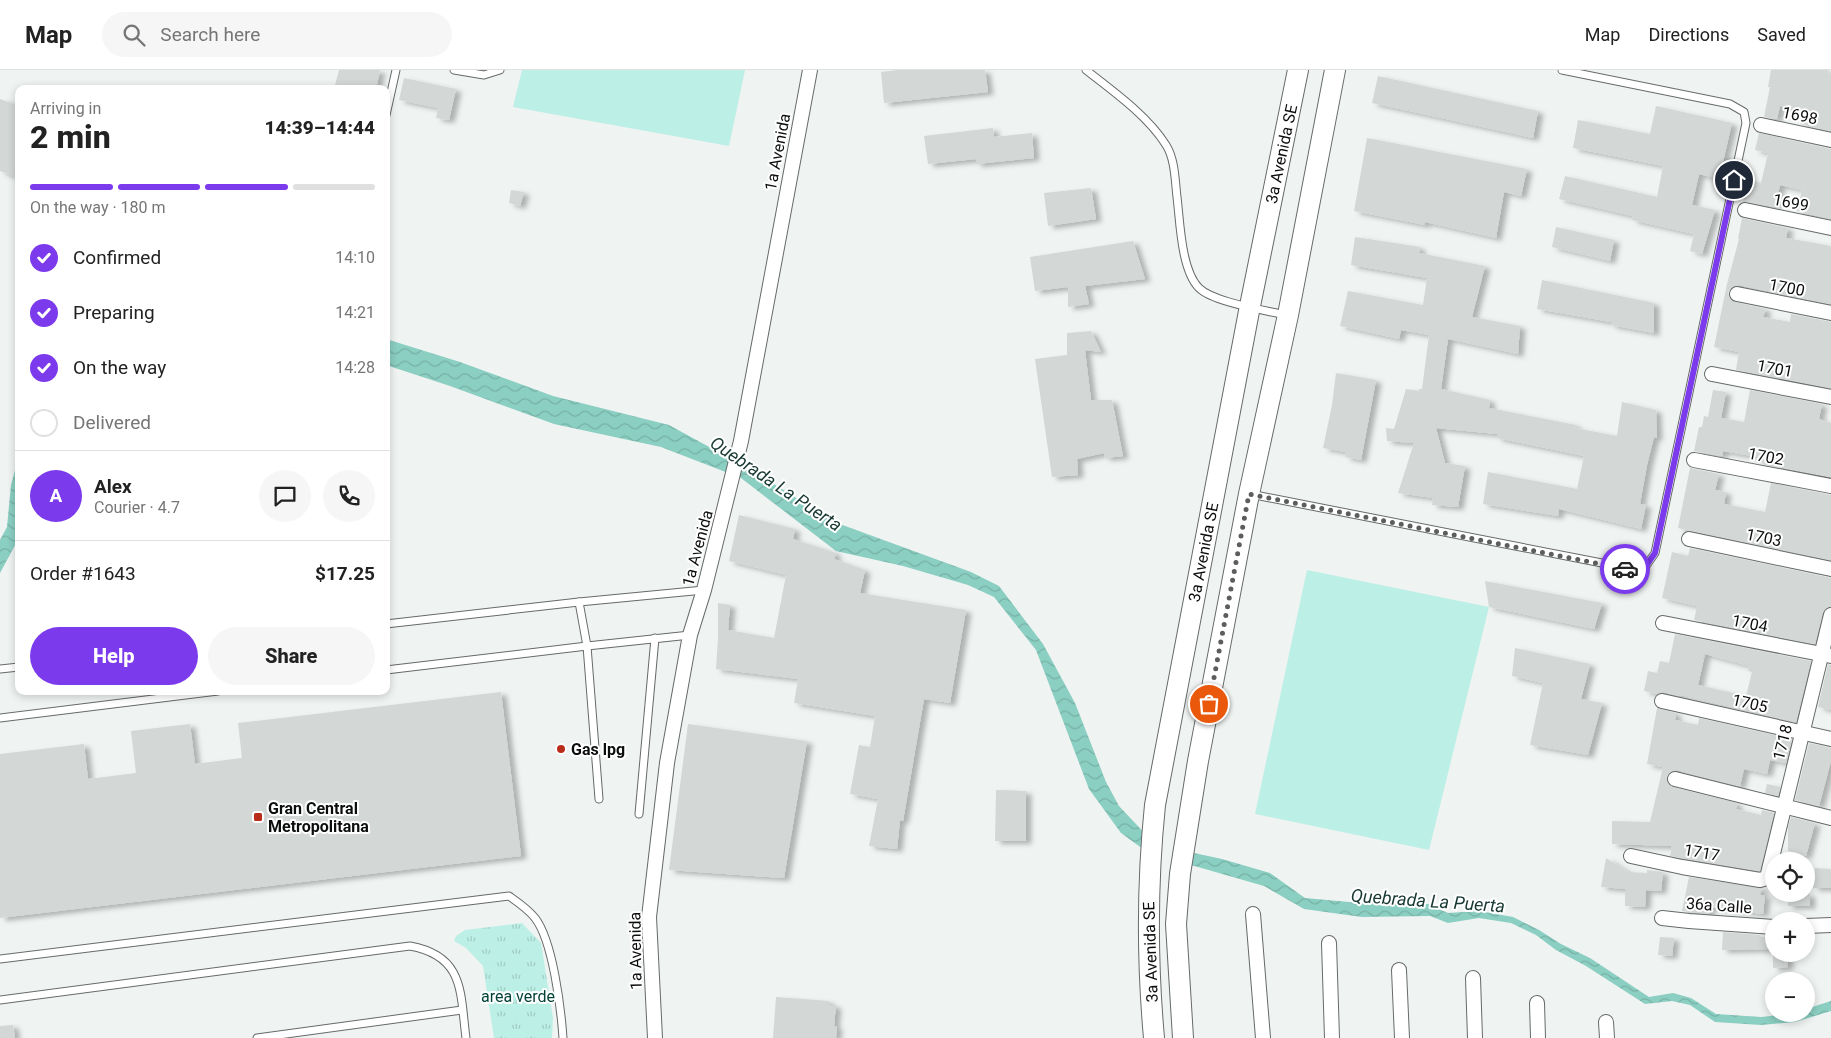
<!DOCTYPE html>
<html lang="en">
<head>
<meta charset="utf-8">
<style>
	body { margin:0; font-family:Roboto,sans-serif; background:#f6f6f6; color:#222; height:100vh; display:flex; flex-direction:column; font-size:19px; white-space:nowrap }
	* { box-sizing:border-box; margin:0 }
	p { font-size:16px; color:#767676 }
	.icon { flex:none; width:28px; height:28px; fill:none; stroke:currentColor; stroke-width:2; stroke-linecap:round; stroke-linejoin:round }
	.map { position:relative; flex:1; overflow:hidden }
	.details { position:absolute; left:15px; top:15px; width:375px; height:610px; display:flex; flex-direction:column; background:#fff; border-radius:10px; box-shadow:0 2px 8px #0003 }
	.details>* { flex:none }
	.fabs { position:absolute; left:1765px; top:782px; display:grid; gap:10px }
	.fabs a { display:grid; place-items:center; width:50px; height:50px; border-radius:50%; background:#fff; box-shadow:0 2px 8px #0003; font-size:25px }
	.pin { position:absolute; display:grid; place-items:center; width:42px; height:42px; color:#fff; margin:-21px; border:2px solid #fff; border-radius:50%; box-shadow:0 1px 5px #0007 }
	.courier { position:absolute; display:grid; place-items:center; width:50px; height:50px; margin:-25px; border:4px solid #7c3aed; border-radius:50%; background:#fff; color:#222; box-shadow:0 1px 6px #0007 }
	.headline em { font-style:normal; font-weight:800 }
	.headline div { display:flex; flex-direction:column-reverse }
	.headline { display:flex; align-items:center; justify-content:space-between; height:85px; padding:0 15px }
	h1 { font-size:32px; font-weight:800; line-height:38px }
	.bar { display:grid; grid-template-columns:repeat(4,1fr); gap:8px 5px; align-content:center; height:60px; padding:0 15px }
	.bar i { height:6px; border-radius:4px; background:#e0e0e0 }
	.bar .current { background:#7c3aed }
	.bar p { grid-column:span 4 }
	.line { display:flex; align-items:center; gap:12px; padding:0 15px; border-top:1px solid #e0e0e0 }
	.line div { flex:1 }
	.round { display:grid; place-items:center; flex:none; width:52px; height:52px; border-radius:26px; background:#f6f6f6 }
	ol { padding:0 15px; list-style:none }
	li { display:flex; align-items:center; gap:15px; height:55px }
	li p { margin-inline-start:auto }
	li .icon { padding:5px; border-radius:50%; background:#7c3aed; color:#fff; stroke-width:4 }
	li:last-child { color:#767676 }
	li i { width:28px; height:28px; border:2px solid #e0e0e0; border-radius:50% }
	.button { display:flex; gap:10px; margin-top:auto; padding:10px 15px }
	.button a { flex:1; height:58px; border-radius:30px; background:#7c3aed; color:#fff; font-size:20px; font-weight:800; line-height:58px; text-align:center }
	.button a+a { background:#f6f6f6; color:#222 }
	header { display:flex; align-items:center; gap:30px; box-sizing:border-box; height:70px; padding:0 25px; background:#fff; border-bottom:1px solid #e0e0e0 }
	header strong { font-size:24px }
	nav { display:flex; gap:28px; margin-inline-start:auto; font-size:18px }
	.search { width:350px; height:45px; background:#f6f6f6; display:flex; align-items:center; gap:12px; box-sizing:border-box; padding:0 18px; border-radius:28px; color:#767676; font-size:19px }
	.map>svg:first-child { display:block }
	.green { fill:#bcefe5 }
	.park { fill:url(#park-tufts) }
	.water { fill:url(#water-waves) }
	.building { fill:#d3d7d6; fill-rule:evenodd; filter:url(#shadow) }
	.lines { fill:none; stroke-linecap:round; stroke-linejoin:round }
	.lane-casing { stroke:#666a69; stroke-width:9 }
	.street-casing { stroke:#666a69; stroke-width:16 }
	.secondary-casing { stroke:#666a69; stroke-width:22 }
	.lane { stroke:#fff; stroke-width:7 }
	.street { stroke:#fff; stroke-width:14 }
	.secondary { stroke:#fff; stroke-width:20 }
	.done { stroke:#5b5e5d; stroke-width:5; stroke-dasharray:0 9 }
	.route { stroke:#7c3aed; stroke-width:6 }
	.poi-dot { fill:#b92c1a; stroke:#fff; stroke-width:2 }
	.labels { text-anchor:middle; stroke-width:4; stroke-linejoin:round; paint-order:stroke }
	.street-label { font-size:16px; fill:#0c0e0d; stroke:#fff }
	.poi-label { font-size:16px; font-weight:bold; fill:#0c0e0d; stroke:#fff; text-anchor:start }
	.park-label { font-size:16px; fill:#024239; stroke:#fff }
	.water-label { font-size:18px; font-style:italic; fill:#173832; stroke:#fff }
</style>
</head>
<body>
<header>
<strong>Map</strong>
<div class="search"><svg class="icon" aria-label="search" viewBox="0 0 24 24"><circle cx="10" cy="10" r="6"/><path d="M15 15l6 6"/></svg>Search here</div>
<nav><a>Map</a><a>Directions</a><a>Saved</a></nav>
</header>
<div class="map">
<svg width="1831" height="968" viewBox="0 0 1831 968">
	<defs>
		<pattern id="park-tufts" width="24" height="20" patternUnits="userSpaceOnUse" patternTransform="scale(1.25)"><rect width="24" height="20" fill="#bcefe5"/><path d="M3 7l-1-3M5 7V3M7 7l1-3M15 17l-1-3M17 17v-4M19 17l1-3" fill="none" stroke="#a0ccc3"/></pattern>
		<pattern id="water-waves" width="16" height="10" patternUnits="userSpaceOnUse" patternTransform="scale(1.25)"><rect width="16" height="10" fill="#8bcfc2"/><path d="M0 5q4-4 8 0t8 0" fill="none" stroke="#77b1a6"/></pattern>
		<filter id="shadow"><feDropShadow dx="5.5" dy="3" stdDeviation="2.5" flood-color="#0004"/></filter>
	</defs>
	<rect width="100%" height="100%" fill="#eff3f2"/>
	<!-- green -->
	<g class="green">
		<polygon points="522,0 745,0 729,76 513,37"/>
		<polygon points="1307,500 1489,537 1429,780 1255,744"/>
	</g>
	<!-- park -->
	<polygon class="park" points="522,853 541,873 553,948 552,968 494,968 483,896 466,878 454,871 456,866 465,860"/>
	<!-- water -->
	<g class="water">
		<polygon points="386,269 460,292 553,326 669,355 746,397 837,453 971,502 999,516 1043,574 1075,633 1106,712 1119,736 1152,771 1143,779 1121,763 1089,719 1036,580 994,527 968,515 903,496 836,481 741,408 661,377 554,354 450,316 386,295"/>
		<polygon points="19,385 19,468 0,503 0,470 7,457 11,415"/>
		<polygon points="1194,783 1222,789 1270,803 1305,828 1360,833 1428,834 1448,843 1479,841 1513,847 1539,860 1561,874 1590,888 1649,927 1673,923 1691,928 1716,944 1761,947 1788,944 1806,944 1806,939 1831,931 1831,941 1795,952 1761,955 1715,952 1690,935 1672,931 1645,934 1586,896 1556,880 1536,865 1511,853 1479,848 1448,853 1430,846 1362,847 1304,839 1264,816 1191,795 1188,788"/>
	</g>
	<!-- building -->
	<g class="building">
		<polygon points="339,0 380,0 376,19 334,19"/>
		<polygon points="898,0 985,0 988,22 884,33 881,2"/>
		<polygon points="1771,0 1829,0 1828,3 1831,4 1831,61 1800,54 1803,41 1780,36 1777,49 1764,47 1770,17 1768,17"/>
		<polygon points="1378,6 1538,41 1533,68 1372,33"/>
		<polygon points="404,8 456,19 449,50 436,48 438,38 399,30"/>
		<polygon points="0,29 19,36 19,108 0,101"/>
		<polygon points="1656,36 1732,53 1719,109 1699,104 1692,135 1715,140 1702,184 1690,181 1694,164 1632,150 1633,146 1559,129 1565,106 1657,127 1663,96 1573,78 1578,50 1650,64"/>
		<polygon points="993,58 994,67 1032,63 1034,88 976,94 976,89 928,94 924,66"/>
		<polygon points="1759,63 1831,79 1831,149 1797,141 1802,120 1780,115 1775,137 1743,132 1748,110 1761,113 1768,83 1755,80"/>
		<polygon points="1367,68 1527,99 1521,126 1504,122 1496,168 1425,152 1425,155 1354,141"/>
		<polygon points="1091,118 1096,149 1048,156 1044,123"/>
		<polygon points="511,120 524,122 520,136 509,133"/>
		<polygon points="1742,148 1788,158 1786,168 1831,176 1831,234 1739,215 1731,218 1728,223 1731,230 1735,232 1766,239 1763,247 1790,252 1791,244 1831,252 1831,318 1736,300 1739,282 1714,277 1727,214 1739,169 1738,169"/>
		<polygon points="1556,157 1614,170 1610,191 1552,177"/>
		<polygon points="1355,167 1420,177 1419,183 1485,196 1472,247 1520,256 1518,284 1448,269 1441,319 1490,330 1489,338 1576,355 1575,358 1617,366 1622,332 1656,340 1657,368 1654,367 1647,395 1640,434 1646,435 1641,459 1559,439 1558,446 1483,434 1488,402 1577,419 1584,386 1497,368 1497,364 1436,358 1445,393 1465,396 1458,437 1432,435 1433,428 1398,423 1414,373 1387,371 1386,358 1394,359 1406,319 1419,321 1419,319 1422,319 1429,265 1401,260 1399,269 1340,256 1348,221 1423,235 1427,208 1351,195"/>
		<polygon points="1133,171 1145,209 1085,216 1089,234 1068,237 1068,217 1035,221 1030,187"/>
		<polygon points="1542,210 1654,233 1654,263 1611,255 1611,252 1537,239"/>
		<polygon points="1091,261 1101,282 1085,280 1091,330 1112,330 1123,386 1105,388 1104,383 1077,389 1078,405 1052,407 1035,289 1067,285 1067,263"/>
		<polygon points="1336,303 1376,310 1361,390 1345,387 1346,382 1323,378 1332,335"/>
		<polygon points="1713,320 1726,322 1721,348 1744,352 1750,320 1822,334 1819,349 1831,353 1831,407 1774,396 1775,394 1757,391 1758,387 1723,381 1722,386 1694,381 1699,357 1702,357 1704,346 1708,347"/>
		<polygon points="1690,398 1719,404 1715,420 1726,422 1724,434 1765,442 1771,413 1831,425 1831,490 1678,458"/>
		<polygon points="739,445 795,459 793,469 836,483 834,489 865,500 860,523 966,540 950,633 924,629 903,751 900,750 897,779 869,776 878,729 850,724 859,675 870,677 875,646 794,633 798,609 716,599 718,568 718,533 730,535 728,560 774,568 786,505 729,491"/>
		<polygon points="1690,478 1831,508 1831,536 1825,539 1823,542 1815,574 1694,550 1697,536 1662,528 1672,482 1688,486"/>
		<polygon points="1485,511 1602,533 1594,559 1489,537"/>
		<path d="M1675,564L1811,591L1796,652L1680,625V626L1663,622L1656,624L1644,621L1648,601L1657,603L1660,591L1669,593ZM1705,584L1749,596L1748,601L1752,602L1746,626L1698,615Z"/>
		<polygon points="1515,578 1590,594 1581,629 1602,633 1588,685 1530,675 1543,613 1512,606"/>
		<polygon points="1828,594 1831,595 1831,640 1818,637"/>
		<polygon points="501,622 521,786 0,848 0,684 84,674 88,709 136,703 131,661 190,654 195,694 242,688 238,653"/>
		<polygon points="1657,638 1676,643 1675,650 1698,655 1699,648 1792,669 1786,693 1770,690 1767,704 1744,699 1740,716 1677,700 1669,703 1666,707 1669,715 1672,717 1737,733 1736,739 1761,745 1762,740 1774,743 1760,801 1670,786 1672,776 1612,774 1612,751 1650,752 1663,697 1647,694"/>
		<polygon points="688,654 807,671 784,808 669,800"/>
		<polygon points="1809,673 1831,678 1831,691 1819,736 1795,730"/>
		<polygon points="1767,714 1780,717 1778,726 1765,723"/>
		<polygon points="996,720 1026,721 1026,771 995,771"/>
		<polygon points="1791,747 1815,753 1806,786 1788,781 1788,757"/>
		<polygon points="1606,788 1628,802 1647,803 1647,800 1663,802 1661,821 1646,820 1645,837 1625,836 1625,819 1601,817"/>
		<polygon points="1815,798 1831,799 1831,818 1813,818"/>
		<polygon points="1689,807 1762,818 1760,825 1765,825 1763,844 1710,837 1709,844 1682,841"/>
		<rect x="1788" y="824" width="22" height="12"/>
		<polygon points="1723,862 1760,865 1760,867 1769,867 1769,879 1722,880"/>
		<polygon points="1660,867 1674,868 1672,886 1658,885"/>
		<polygon points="1773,884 1787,884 1788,897 1773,898"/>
		<polygon points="776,927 829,931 829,935 836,935 834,956 837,956 836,968 773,968"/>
		<polygon points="13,955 15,968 0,968 0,956"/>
	</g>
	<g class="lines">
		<!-- lane casing -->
		<g class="lane-casing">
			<g id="lane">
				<polyline points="454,0 484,5 500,0"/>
				<path d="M1086,0C1113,21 1148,46 1166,75C1175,89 1175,110 1177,127C1180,151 1181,200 1199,218C1213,232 1264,240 1285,245"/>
				<polyline points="386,45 396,0"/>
				<polyline points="1250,424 1612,495 1641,503 1655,483 1746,53 1744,42 1730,34 1562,0"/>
				<polyline points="579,532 587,576 599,729"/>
				<polyline points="386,554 579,532 704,520"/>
				<polyline points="0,599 19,597"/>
				<polyline points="386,600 587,576 690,565"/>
				<polyline points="0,648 218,621"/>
				<polyline points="639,744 655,568"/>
				<path d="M0,889L509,826C519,833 528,839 535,848C553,871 561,939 563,968"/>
				<path d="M0,930L410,876C465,886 460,923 466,968"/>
				<polyline points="257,968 462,940"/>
			</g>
		</g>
		<!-- street casing -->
		<g class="street-casing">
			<g id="street">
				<polyline points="1761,55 1831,70"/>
				<polyline points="1745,140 1831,158"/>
				<polyline points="1737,224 1831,243"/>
				<polyline points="1712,304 1831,327"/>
				<polyline points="1694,390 1831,416"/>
				<polyline points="1689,469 1831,499"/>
				<polyline points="1663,553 1831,586"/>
				<polyline points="1662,631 1831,669"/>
				<polyline points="1675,709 1831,748"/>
				<polyline points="1631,786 1682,797 1760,810 1767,808 1831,545"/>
				<polyline points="1253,844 1263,968"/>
				<polyline points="1662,848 1689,851 1774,857"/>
				<polyline points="1806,856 1831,855"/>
				<polyline points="1329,873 1332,968"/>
				<polyline points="1399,900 1402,968"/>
				<polyline points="1473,908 1475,968"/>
				<polyline points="1537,933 1538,968"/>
				<polyline points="1606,952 1607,968"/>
				<polyline points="655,968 649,847 667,693 690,565 704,520 741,371 810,0"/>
			</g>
		</g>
		<!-- secondary casing -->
		<g class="secondary-casing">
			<g id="secondary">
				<path d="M1154,968C1147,890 1147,813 1155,735L1250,236L1298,0"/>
				<polyline points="1183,968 1176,854 1180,804 1198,691 1249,424 1288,245 1335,0"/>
			</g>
		</g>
		<!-- lane -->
		<use href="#lane" class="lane"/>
		<!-- street -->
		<use href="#street" class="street"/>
		<!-- secondary -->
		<use href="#secondary" class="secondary"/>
	</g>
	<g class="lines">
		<!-- done -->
		<polyline class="done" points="1209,634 1249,424 1625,499"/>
		<!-- route -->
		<polyline class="route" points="1625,499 1641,503 1655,483 1734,110"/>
	</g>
	<!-- markers -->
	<g class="poi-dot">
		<circle cx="561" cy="679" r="5"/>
		<rect x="253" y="742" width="10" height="10" rx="2.5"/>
	</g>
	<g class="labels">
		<!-- street labels -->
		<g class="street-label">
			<text transform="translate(1800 45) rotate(12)" y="6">1698</text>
			<text transform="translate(777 82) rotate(-79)" y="6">1a Avenida</text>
			<text transform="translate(1281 84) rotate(-78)" y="6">3a Avenida SE</text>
			<text transform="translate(1791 132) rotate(11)" y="6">1699</text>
			<text transform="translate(1787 217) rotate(11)" y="6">1700</text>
			<text transform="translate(1775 298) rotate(11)" y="6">1701</text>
			<text transform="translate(1766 386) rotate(11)" y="6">1702</text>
			<text transform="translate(1764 467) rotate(12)" y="6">1703</text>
			<text transform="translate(697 478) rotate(-75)" y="6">1a Avenida</text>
			<text transform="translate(1203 482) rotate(-79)" y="6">3a Avenida SE</text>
			<text transform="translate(1750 553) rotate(11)" y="6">1704</text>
			<text transform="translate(1750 633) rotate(13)" y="6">1705</text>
			<text transform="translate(1782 672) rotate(-76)" y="6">1718</text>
			<text transform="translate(1702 782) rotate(10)" y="6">1717</text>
			<text transform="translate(1719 835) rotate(4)" y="6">36a Calle</text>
			<text transform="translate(635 881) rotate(-91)" y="6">1a Avenida</text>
			<text transform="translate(1150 882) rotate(-92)" y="6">3a Avenida SE</text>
		</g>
		<!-- poi labels -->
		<g class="poi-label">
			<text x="571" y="685">Gas lpg</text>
			<text x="268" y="744">Gran Central<tspan x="268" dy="18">Metropolitana</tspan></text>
		</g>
		<!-- park labels -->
		<g class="park-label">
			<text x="518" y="932">area verde</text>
		</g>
		<!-- water labels -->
		<g class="water-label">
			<text transform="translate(776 414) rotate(34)" y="6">Quebrada La Puerta</text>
			<text transform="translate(1428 831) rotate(4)" y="6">Quebrada La Puerta</text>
		</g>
	</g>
</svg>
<div class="fabs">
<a><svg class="icon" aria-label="locate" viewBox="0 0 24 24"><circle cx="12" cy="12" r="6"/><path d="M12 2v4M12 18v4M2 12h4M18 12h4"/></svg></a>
<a>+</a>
<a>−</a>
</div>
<div class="pin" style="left:1209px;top:634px;background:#ea580c"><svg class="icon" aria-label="bag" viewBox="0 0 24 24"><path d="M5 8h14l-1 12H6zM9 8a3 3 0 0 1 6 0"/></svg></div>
<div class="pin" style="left:1734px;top:110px;background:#1f2937"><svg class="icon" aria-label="home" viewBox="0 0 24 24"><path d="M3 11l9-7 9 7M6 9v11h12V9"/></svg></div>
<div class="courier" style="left:1625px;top:499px"><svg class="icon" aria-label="car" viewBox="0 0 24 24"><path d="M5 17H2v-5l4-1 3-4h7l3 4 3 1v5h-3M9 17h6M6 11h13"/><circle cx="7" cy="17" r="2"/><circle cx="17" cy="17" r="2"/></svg></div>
<section class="details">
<div class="headline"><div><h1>2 min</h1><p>Arriving in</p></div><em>14:39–14:44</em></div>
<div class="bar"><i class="current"></i><i class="current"></i><i class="current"></i><i></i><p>On the way · 180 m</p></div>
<ol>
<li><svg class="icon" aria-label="check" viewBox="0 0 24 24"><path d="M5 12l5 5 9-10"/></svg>Confirmed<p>14:10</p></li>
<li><svg class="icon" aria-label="check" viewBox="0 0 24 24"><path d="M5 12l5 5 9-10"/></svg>Preparing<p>14:21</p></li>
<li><svg class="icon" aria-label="check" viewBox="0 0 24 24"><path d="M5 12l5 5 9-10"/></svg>On the way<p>14:28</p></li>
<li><i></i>Delivered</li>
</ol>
<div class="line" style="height:90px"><b class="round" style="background:#7c3aed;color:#fff">A</b><div><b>Alex</b><p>Courier · 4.7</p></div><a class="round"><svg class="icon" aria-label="chat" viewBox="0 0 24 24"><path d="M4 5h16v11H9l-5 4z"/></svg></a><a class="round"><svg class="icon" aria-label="phone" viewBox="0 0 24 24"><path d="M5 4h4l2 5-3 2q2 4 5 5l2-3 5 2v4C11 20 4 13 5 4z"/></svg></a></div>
<div class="line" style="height:65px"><div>Order #1643</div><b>$17.25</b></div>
<div class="button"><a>Help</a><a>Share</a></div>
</section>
</div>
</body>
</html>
